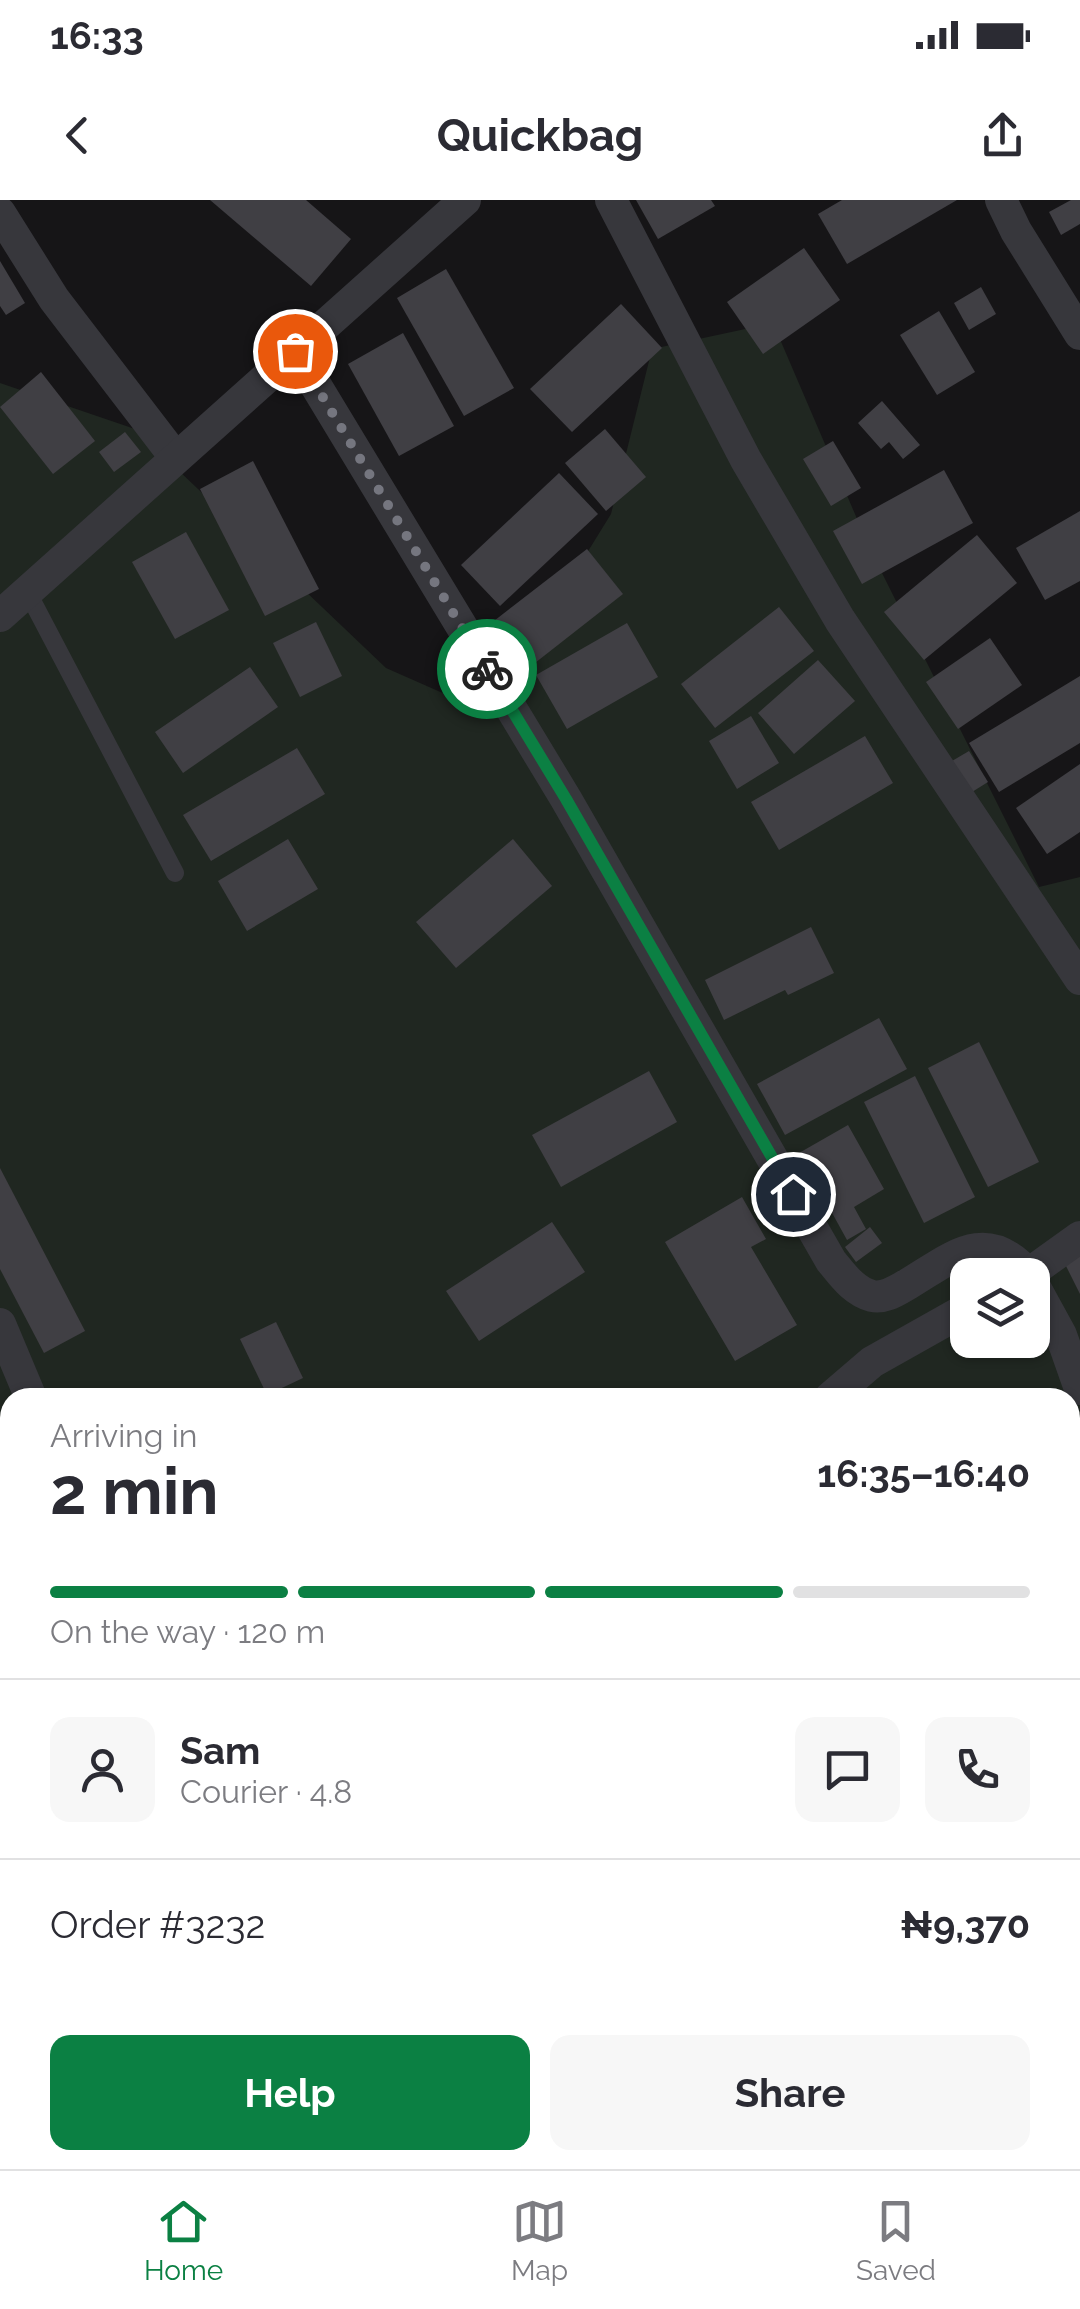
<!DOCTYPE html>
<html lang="en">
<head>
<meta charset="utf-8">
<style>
	body { margin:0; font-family:Raleway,sans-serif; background:#f7f7f7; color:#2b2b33; height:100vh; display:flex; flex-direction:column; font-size:38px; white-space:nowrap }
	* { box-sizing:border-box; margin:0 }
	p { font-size:32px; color:#7c7c81 }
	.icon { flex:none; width:55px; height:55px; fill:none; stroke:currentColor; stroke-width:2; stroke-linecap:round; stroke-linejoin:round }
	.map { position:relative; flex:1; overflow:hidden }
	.side { position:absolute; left:0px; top:1188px; width:1080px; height:782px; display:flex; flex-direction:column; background:#fff; border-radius:30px 30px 0 0; box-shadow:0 2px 8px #0004 }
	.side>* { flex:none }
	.buttons { position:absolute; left:950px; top:1058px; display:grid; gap:20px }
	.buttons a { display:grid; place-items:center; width:100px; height:100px; border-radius:20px; background:#fff; box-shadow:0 2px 8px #0004; font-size:50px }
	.pin { position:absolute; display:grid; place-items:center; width:85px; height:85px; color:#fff; margin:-42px; border:5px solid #fff; border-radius:50%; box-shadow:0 2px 10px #0007 }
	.courier { position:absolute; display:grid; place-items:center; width:100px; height:100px; margin:-50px; border:8px solid #0b8043; border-radius:50%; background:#fff; color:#222; box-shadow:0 2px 12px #0007 }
	.headline em { font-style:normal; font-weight:700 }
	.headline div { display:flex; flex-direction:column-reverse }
	.headline { display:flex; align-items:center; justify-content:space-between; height:170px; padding:0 50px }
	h1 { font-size:65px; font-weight:700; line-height:75px }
	.bar { display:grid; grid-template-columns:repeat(4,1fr); gap:15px 10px; align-content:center; height:120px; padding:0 50px }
	.bar i { height:12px; border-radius:8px; background:#e1e1e2 }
	.bar .on { background:#0b8043 }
	.bar p { grid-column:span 4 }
	.line { display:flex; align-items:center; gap:25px; padding:0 50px; border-top:2px solid #e1e1e2 }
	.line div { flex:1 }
	.round { display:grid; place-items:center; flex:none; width:105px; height:105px; border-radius:20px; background:#f7f7f7 }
	.action { display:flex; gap:20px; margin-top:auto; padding:20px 50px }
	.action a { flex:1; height:115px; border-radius:20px; background:#0b8043; color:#fff; font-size:40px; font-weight:700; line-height:115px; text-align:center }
	.action a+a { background:#f7f7f7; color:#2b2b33 }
	.status { display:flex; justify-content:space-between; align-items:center; height:70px; padding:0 50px; background:#fff; direction:ltr }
	.status svg { height:28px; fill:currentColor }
	header { display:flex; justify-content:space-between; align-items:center; height:130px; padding:0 50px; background:#fff; font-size:45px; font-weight:700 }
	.dock { display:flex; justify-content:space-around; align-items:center; height:140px; border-top:2px solid #e1e1e2; background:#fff; font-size:28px; color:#7c7c81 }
	.dock a { display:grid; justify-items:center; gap:5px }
	.dock .on { color:#0b8043 }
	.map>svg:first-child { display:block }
	.green { fill:#202721; fill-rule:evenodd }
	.building { fill:#403f44 }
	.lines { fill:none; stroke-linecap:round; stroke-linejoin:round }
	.lane { stroke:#37373c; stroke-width:18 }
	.street { stroke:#37373c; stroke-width:32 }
	.done { stroke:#75767f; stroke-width:10; stroke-dasharray:0 18 }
	.route { stroke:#0b8043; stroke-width:12 }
</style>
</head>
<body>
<div class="status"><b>16:33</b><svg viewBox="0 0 49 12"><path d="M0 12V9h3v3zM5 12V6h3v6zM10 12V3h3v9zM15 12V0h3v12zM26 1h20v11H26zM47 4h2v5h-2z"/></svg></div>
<header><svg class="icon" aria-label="back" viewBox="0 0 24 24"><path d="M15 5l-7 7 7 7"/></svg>Quickbag<svg class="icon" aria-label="share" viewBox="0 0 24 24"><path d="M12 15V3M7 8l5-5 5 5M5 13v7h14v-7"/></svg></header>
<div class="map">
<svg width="1080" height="1969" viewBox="0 0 1080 1969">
	<rect width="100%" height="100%" fill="#161517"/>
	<!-- green -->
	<path class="green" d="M773,123L870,349L1039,687L1080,677V1969H0V183L135,229L386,468L488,513L611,314L652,149ZM968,1075H1032V1140H968ZM10,1198H1070V1960H10Z"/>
	<!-- building -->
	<g class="building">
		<polygon points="210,0 306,0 351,39 311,86"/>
		<polygon points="636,0 711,0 715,6 658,39"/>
		<polygon points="842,0 957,0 847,64 818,14"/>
		<polygon points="1071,0 1080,0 1080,24 1061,35 1049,12"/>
		<polygon points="804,48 840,100 763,154 727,102"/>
		<polygon points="0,61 25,103 6,115 0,106"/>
		<polygon points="446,69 514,188 464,216 397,98"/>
		<polygon points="981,87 996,114 969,130 954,103"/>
		<polygon points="621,104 662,148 572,232 530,189"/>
		<polygon points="939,111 975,172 937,195 900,135"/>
		<polygon points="403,133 454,226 399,256 348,164"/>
		<polygon points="41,172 95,241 53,274 0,207"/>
		<polygon points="882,201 920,245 903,259 889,242 881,249 858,223"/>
		<polygon points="605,229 646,277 606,311 565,263"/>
		<polygon points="125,232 141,252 114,272 99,252"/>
		<polygon points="833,241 861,288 831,306 803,259"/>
		<polygon points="253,261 319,389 265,416 200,289"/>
		<polygon points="944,270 973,323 862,384 833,331"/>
		<polygon points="559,273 598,314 500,406 461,365"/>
		<polygon points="1080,311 1080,381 1045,400 1016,348"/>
		<polygon points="186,332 229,410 175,439 132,362"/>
		<polygon points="977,335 1017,383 924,460 884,412"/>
		<polygon points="587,349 623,394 526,470 490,424"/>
		<polygon points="779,407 814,451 715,528 681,484"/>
		<polygon points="316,422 342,476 300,497 273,443"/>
		<polygon points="627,423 658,477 567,529 536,475"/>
		<polygon points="990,438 1022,485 958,529 926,482"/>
		<polygon points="818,460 855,501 794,554 758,513"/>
		<polygon points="250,467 278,507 183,573 155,532"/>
		<polygon points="1080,476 1080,543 999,592 969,543"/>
		<polygon points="751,516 779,563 737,589 709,541"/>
		<polygon points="865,536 893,583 779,650 751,602"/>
		<polygon points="297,548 325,594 211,661 183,615"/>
		<polygon points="969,551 988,582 972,592 952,561"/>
		<polygon points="1080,564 1080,632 1047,654 1016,608"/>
		<polygon points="288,639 318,689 247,731 218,681"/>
		<polygon points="513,639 552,686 456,768 416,722"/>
		<polygon points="811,727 834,773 788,795 785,790 724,820 705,780"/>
		<polygon points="879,818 907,869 785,935 757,884"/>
		<polygon points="979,842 1039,962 988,987 928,868"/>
		<polygon points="649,871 677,922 561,987 532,935"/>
		<polygon points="915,876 975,997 924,1023 864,902"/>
		<polygon points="848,925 884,989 854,1007 866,1029 847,1040 799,953"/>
		<polygon points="0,968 85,1131 44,1153 0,1069"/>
		<polygon points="742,997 766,1039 751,1047 797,1125 735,1161 665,1042"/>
		<polygon points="552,1022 585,1072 479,1141 446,1091"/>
		<polygon points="870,1027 882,1043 856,1062 845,1047"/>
		<polygon points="1080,1052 1080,1094 1063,1060"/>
		<polygon points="276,1122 303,1178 267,1195 240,1139"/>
		<polygon points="1080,1746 1080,1816 1070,1821 1070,1751"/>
		<polygon points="0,1863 10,1880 10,1923 0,1929"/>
		<polygon points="68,1960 94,1960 101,1969 55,1969"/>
		<polygon points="209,1960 256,1960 262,1969 205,1969 202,1965"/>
		<polygon points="447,1960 503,1960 509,1969 439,1969 438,1967"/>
		<polygon points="550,1960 625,1960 632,1969 557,1969"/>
	</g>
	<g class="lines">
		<!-- lane -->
		<polyline class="lane" points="27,391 175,673"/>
		<!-- street -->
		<g class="street">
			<polyline points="611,0 746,260 840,420 1080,779"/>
			<polyline points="1001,0 1016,31 1080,134"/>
			<polyline points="0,13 54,99 175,257"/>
			<path d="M295,151L566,599L831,1061C842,1074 853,1091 872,1096C885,1099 897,1090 908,1084C953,1057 986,1025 1029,1075"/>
			<polyline points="0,416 465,0"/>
			<polyline points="1027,1075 1080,1037"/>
			<polyline points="1032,1082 1061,1135 1080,1189"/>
			<polyline points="0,1124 31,1198"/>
			<polyline points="830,1198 872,1162 968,1108"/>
			<polyline points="1070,1428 1080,1419"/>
			<polyline points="0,1761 10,1755"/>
			<polyline points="680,1960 688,1969"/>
			<polyline points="369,1969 381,1960"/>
		</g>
	</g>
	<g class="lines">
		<!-- done -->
		<polyline class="done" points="295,151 487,469"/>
		<!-- route -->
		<polyline class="route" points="487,469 566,599 793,994"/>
	</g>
</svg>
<div class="buttons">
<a><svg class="icon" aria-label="layers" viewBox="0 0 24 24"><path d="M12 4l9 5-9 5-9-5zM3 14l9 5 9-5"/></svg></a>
</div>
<div class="pin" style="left:295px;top:151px;background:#ea580c"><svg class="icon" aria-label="bag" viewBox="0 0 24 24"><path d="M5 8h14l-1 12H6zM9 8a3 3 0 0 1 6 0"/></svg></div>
<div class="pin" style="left:793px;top:994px;background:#1f2937"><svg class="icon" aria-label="home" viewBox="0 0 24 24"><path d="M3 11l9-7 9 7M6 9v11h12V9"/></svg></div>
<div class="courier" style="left:487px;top:469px"><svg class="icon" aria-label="bike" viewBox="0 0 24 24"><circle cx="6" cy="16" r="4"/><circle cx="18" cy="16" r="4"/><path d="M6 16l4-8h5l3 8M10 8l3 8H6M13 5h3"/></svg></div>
<section class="side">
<div class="headline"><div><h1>2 min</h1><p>Arriving in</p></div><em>16:35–16:40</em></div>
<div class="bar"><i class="on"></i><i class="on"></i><i class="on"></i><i></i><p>On the way · 120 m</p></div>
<div class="line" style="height:180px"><a class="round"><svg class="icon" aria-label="person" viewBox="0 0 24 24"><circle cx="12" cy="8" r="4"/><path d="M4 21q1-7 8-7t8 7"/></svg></a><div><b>Sam</b><p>Courier · 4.8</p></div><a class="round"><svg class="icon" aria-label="chat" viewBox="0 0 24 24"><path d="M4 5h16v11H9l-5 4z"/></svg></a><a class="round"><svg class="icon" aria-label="phone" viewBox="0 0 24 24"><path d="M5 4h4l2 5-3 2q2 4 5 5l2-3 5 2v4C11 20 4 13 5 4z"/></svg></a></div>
<div class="line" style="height:130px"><div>Order #3232</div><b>₦9,370</b></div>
<div class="action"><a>Help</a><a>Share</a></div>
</section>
</div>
<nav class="dock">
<a class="on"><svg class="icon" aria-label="home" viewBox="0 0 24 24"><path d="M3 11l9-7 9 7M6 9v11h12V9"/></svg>Home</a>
<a><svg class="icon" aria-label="map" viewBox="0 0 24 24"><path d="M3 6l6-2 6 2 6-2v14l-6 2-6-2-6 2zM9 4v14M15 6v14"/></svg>Map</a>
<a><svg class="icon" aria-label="saved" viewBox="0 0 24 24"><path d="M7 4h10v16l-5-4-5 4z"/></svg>Saved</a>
</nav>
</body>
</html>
